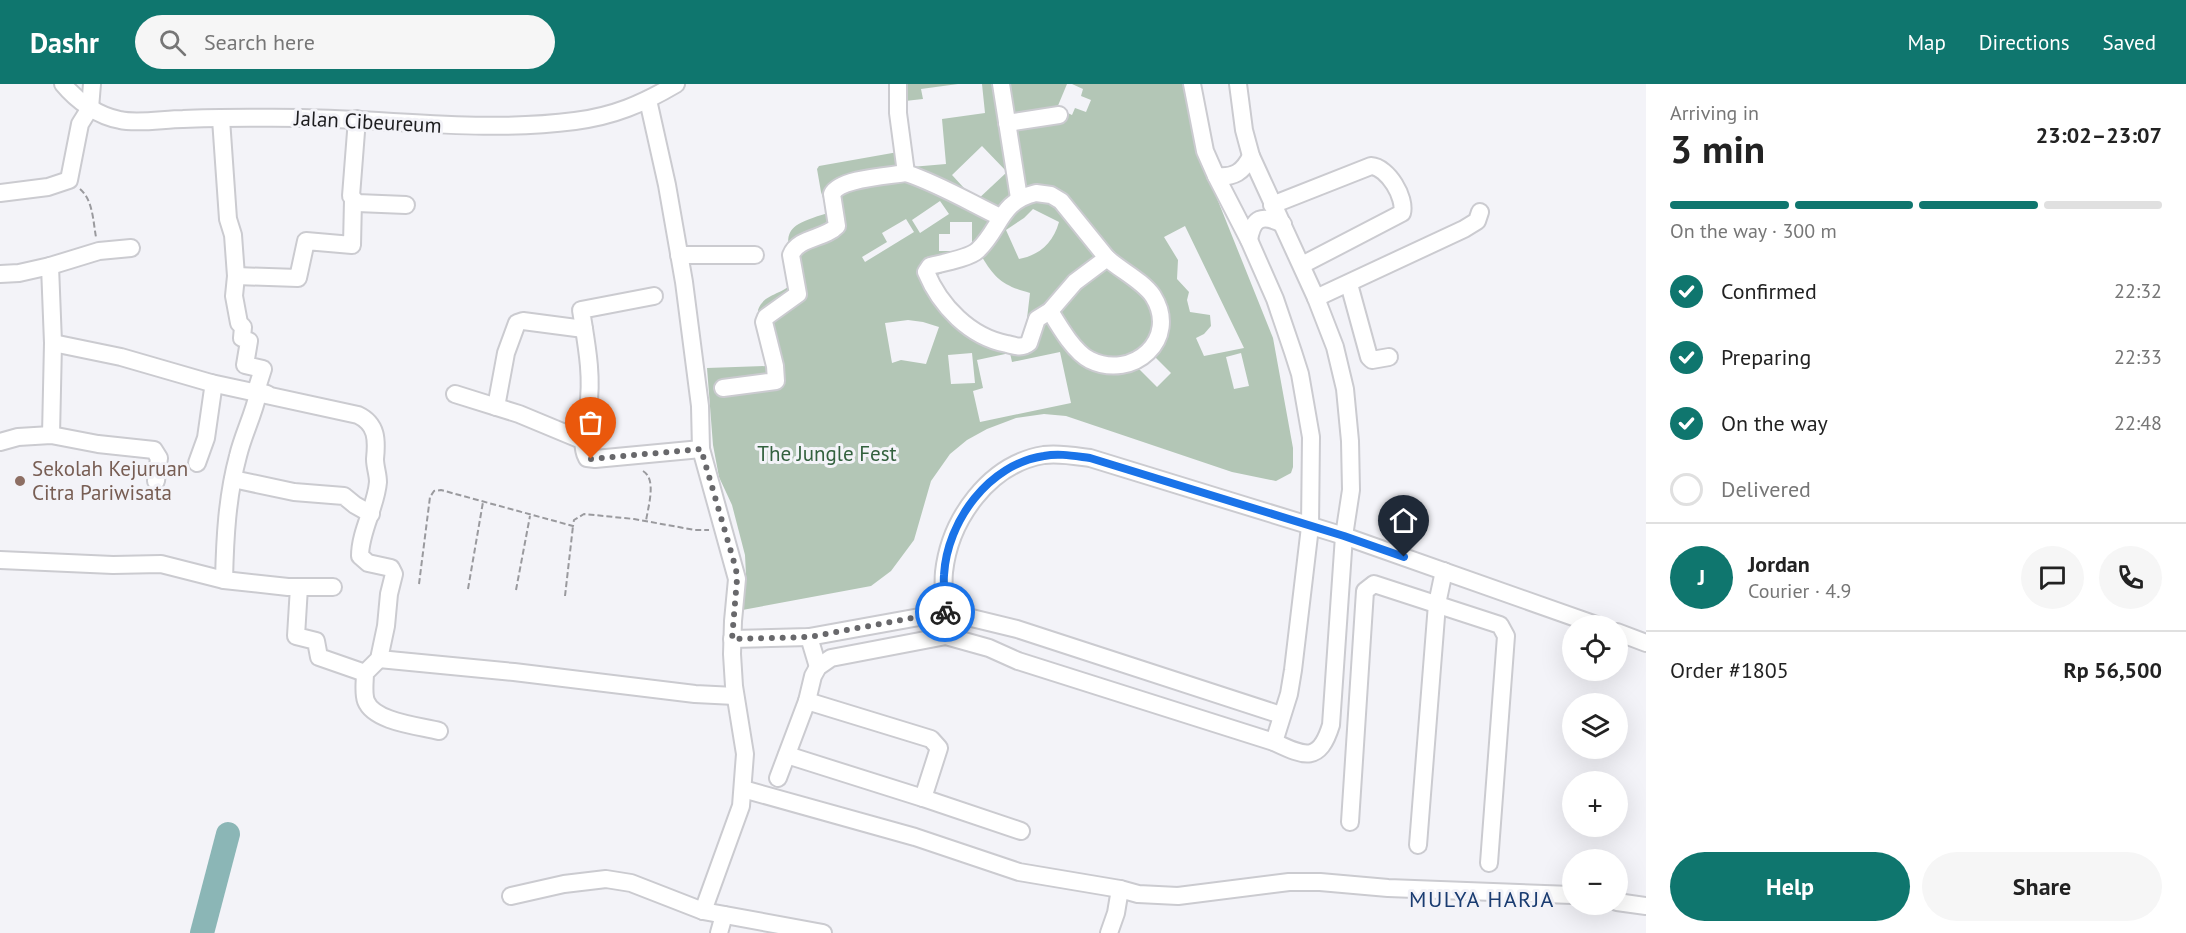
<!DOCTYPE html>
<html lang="en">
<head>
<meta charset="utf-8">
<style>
	body { margin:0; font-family:"PT Sans",sans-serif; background:#f6f6f6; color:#222; height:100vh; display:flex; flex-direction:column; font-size:22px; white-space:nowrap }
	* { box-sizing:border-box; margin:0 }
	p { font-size:20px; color:#767676 }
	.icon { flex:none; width:33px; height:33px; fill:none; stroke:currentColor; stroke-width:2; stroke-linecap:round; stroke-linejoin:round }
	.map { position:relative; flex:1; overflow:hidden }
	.drawer { display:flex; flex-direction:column; background:#fff; width:540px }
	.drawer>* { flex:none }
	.fabs { position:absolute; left:1562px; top:531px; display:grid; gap:12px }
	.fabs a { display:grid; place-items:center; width:66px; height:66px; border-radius:50%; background:#fff; box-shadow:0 6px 24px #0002; font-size:30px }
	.pin { position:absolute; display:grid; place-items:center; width:51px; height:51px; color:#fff; margin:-62px -26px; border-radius:50% 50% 50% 0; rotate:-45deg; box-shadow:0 0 6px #0007 }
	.pin .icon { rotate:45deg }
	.courier { position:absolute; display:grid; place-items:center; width:60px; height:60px; margin:-30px; border:4px solid #1a73e8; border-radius:50%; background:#fff; color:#222; box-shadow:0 2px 8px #0007 }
	.overview em { font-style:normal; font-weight:600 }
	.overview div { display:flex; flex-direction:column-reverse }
	.overview { display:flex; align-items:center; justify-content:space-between; height:102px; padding:0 24px }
	h1 { font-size:39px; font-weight:600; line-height:45px }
	.bar { display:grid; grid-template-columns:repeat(4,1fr); gap:9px 6px; align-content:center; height:72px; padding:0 24px }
	.bar i { height:8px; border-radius:4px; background:#e0e0e0 }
	.bar .current { background:#0f766e }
	.bar p { grid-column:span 4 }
	.line { display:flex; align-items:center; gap:15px; padding:0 24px; border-top:2px solid #e0e0e0 }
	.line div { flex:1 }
	.round { display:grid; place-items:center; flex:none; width:63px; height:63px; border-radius:32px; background:#f6f6f6 }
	ol { padding:0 24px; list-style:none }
	li { display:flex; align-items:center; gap:18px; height:66px }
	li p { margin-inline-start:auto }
	li .icon { padding:6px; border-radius:50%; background:#0f766e; color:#fff; stroke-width:4 }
	li:last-child { color:#767676 }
	li i { width:33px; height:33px; border:3px solid #e0e0e0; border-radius:50% }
	.button { display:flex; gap:12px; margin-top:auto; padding:12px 24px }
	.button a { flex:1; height:69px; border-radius:36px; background:#0f766e; color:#fff; font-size:24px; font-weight:600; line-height:69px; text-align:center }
	.button a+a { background:#f6f6f6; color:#222 }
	header { display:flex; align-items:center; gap:36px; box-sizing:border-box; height:84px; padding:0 30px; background:#0f766e; color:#fff }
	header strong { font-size:28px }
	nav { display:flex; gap:33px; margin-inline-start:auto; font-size:21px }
	.search { width:420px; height:54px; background:#f6f6f6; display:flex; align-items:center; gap:15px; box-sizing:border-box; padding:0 21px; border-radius:33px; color:#767676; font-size:22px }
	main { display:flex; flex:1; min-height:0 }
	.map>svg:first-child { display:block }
	.green { fill:#b3c6b6; fill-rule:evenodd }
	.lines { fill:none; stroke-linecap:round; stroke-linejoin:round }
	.river { stroke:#8bb6b6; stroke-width:24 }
	.minor-casing { stroke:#cbcbd0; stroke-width:20 }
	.path { stroke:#9a9a9e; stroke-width:2; stroke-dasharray:6 3; stroke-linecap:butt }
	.minor { stroke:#fff; stroke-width:16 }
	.done { stroke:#68686b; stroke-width:6; stroke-dasharray:0 10.8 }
	.route { stroke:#1a73e8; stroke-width:8 }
	.education-dot { fill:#8d6e63; stroke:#f3f3f8; stroke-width:2 }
	.labels { text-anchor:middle; stroke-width:6; stroke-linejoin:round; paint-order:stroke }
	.street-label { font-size:21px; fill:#1d1d1f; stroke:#f3f3f8 }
	.park-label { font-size:21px; fill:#33613e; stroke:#f3f3f8 }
	.education-label { font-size:21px; fill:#785e54; stroke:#f3f3f8; text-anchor:start }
	.neighbourhood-label { font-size:22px; letter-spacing:1.5px; fill:#1a3c71; stroke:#f3f3f8 }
</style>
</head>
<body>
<header>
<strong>Dashr</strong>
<div class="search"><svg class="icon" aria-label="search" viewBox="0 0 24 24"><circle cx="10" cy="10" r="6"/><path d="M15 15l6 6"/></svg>Search here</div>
<nav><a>Map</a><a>Directions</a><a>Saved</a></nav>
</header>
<main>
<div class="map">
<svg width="1646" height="849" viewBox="0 0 1646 849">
	<rect width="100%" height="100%" fill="#f3f3f8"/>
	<!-- green -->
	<path class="green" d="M889,0H958L921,5L923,15L905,17L911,83L946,80L942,35L985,29L982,0H1067L1057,24L1072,31L1075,24L1086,28L1091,16L1081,12L1083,5L1072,0H1183L1191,41L1198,67L1273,254L1293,364V383L1291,389L1276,397L1232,388L1066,332L1044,330L1016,334L987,345L967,356L950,370L931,397L914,456L891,487L871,502L737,527L746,491L745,471L732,421L719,393L713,361L707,284L767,282L758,226C764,208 786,211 794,196C787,149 777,144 828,129L821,108L817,85L819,82L898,68ZM982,62L1007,88L976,117L952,91ZM940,117L949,130L920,149L912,136ZM1033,125L1059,138C1053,159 1040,171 1019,175L1006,146L1024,134ZM906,135L914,148L865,178L862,173L887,158L882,149ZM950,138H972V167H939V150H950ZM1185,142L1244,264L1204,272L1196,254L1204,250L1211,242L1210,231L1190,228L1187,216L1189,208L1177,195L1178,176L1164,153ZM982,173C995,195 1004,202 1030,209L1024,260L976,243L951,220L935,192ZM908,236L923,238L939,243L926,280L901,276L892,279L885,239ZM1060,268L1071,319L980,338L973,307L983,304L977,276L1010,269L1012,278ZM972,269L975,299L951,300L948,271ZM1151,269L1171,289L1157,303L1137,283ZM1241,269L1249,302L1234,305L1226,273Z"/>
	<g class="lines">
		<!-- river -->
		<polyline class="river" points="202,849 228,750"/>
		<!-- minor casing -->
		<g class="minor-casing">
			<g id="minor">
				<path d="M63,0C77,17 98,32 120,36C137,40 165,35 183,35C223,33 262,34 302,34C393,35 483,49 575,37C614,32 642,20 676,0"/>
				<path d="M898,0V29L906,89C939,100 969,118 1000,133"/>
				<polyline points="1001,0 1019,114"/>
				<path d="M1238,0L1244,46L1251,72L1316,214L1335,263L1345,305L1350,357L1351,406L1344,452L1331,641C1319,680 1304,672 1274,658"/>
				<polyline points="648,16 667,101 684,198 700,322 701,365 737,495 733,537 732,570 734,602 745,670 741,722 703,827"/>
				<polyline points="221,35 228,135 233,151 236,192 234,212 239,239 243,243 242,254 249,257 245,281 263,285 256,307 267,310"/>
				<polyline points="357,35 351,112 357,119 406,121"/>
				<polyline points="1007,39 1059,31"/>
				<path d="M1216,92C1234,94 1243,88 1251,72"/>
				<polyline points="0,109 48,103 69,96 80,40 90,24 92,0"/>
				<path d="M1036,109L1051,111L1061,117L1107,174L1075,198L1050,227L1037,235L1029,259C1022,265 1015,262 1007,260C970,253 940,222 926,188L930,182C942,179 970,174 978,166C1001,144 1000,117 1036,109Z"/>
				<path d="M1272,121L1371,82C1388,83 1406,114 1402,129L1302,181"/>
				<path d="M1249,156C1253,133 1262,130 1283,140"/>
				<polyline points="679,171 755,171"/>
				<polyline points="50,182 99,167 131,164"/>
				<polyline points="0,190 19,189 50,182 53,259 51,351"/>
				<polyline points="236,192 298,194 306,157 352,161 353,116"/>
				<polyline points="1349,200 1369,273 1372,276 1389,273"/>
				<path d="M654,212L581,226C586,258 593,291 588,324C587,339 579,360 587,374L595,375L701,365"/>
				<polyline points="1316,214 1464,145 1477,137 1480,128"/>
				<path d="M1050,227C1059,242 1074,268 1090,276C1133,297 1180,255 1153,212C1143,197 1120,186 1107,174"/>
				<polyline points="53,259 121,273 211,299 213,305 206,354 197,379"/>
				<path d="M211,299L358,331C377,340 377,356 375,375C375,383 378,390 378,398C376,423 360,447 360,472L368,479L391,484L394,490L389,510L386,542L379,575L365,589C365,597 363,609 366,617C374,638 420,642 439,647"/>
				<path d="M723,304L776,297L775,282L764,238L766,233L798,210L791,171C798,153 825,155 837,142L832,110C840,94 889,92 906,89"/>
				<polyline points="455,310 519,330 584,357"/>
				<polyline points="496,323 506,269 517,239 523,237 584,245"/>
				<polyline points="0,358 18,353 51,351 98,360 154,366 159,374 156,397"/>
				<polyline points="233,395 294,408 344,412 355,421 371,430"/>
				<polyline points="0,476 113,481 161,480 224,496 288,503 333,503"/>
				<path d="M224,496C225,454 227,413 238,372C243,351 253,332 258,310"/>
				<polyline points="299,503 296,552 316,557 319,573 365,589"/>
				<polyline points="1617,548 1646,559"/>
				<path d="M946,552C947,531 942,508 944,488C950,435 989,380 1044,371C1059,369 1075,372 1090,374L1344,452L1599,542"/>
				<polyline points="809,553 818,583"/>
				<polyline points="732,555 809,553 947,528 1017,545 1281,631"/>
				<polyline points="379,575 514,588 695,610 735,612"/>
				<polyline points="807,617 931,655 939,664 923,714 1021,747"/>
				<polyline points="787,671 923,714"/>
				<polyline points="778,694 807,617 813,592 818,583 831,574 946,552 989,564 1018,577 1274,658 1289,610 1293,586 1310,443 1311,353 1300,290 1293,268 1275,215 1249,156 1216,92 1205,67 1192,0"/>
				<polyline points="743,705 915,753 1019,788 1120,805"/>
				<polyline points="1350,738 1365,507 1374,500 1500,541 1506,552 1489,779"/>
				<polyline points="1418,761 1437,520 1444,487"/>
				<polyline points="511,812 564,800 606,795 631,799 703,827 823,849"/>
				<polyline points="1617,818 1646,822"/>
				<polyline points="719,849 724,831"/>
				<polyline points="1109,849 1116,829 1120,805 1138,810 1178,812 1289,798 1320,798 1388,804 1572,811"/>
			</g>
		</g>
		<!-- path -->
		<g class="path">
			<path d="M80,105C93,116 93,137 96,153"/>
			<path d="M643,387C657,395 648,423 646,437"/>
			<polyline points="419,500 430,413 434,407 441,406 573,442 574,436 584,430 634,435 695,446 709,446"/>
			<polyline points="468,505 483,418"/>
			<polyline points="516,506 530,432"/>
			<polyline points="565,512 573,442"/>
		</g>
		<!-- minor -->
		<use href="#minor" class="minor"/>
	</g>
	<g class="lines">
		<!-- done -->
		<polyline class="done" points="591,375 701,365 736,485 737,495 732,555 809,553 945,528"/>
		<!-- route -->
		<path class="route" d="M945,528H947C945,515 943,503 944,491C947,437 989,380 1044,372C1059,369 1074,372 1090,374L1344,452L1404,473"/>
	</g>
	<!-- markers -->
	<circle class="education-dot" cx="20" cy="397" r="6"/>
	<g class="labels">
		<!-- street labels -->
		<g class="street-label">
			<text transform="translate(368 38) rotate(3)" y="7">Jalan Cibeureum</text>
		</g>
		<!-- park labels -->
		<g class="park-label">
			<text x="827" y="377">The Jungle Fest</text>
		</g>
		<!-- education labels -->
		<g class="education-label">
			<text x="32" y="392">Sekolah Kejuruan<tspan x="32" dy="24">Citra Pariwisata</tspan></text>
		</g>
		<!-- neighbourhood labels -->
		<g class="neighbourhood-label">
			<text x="1482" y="823">MULYA HARJA</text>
		</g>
	</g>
</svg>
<div class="fabs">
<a><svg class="icon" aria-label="locate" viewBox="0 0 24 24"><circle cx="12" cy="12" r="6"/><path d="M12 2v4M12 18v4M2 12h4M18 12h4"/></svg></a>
<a><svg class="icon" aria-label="layers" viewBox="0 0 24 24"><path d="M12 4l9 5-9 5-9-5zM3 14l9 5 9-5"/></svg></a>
<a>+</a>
<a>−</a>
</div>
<div class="pin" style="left:591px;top:375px;background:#ea580c"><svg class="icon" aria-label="bag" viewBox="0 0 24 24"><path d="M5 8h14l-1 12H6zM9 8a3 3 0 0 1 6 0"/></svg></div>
<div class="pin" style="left:1404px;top:473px;background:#1f2937"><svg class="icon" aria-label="home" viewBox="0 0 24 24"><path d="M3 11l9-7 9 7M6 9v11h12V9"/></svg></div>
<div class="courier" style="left:945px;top:528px"><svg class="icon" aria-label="bike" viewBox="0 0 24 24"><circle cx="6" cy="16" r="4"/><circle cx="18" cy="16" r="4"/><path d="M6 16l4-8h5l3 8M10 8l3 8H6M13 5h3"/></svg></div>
</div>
<section class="drawer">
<div class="overview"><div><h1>3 min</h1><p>Arriving in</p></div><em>23:02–23:07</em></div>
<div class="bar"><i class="current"></i><i class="current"></i><i class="current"></i><i></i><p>On the way · 300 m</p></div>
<ol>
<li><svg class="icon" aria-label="check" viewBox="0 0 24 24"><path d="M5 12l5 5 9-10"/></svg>Confirmed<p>22:32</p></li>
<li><svg class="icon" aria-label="check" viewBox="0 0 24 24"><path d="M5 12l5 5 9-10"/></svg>Preparing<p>22:33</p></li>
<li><svg class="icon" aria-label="check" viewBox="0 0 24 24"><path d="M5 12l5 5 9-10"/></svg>On the way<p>22:48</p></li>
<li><i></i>Delivered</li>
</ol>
<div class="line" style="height:108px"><b class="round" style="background:#0f766e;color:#fff">J</b><div><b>Jordan</b><p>Courier · 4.9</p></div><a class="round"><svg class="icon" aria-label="chat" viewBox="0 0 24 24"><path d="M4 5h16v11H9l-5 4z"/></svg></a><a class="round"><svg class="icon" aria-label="phone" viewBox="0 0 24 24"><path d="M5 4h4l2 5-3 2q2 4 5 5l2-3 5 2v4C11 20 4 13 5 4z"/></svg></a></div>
<div class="line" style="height:78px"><div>Order #1805</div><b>Rp 56,500</b></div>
<div class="button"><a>Help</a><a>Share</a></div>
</section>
</main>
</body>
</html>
